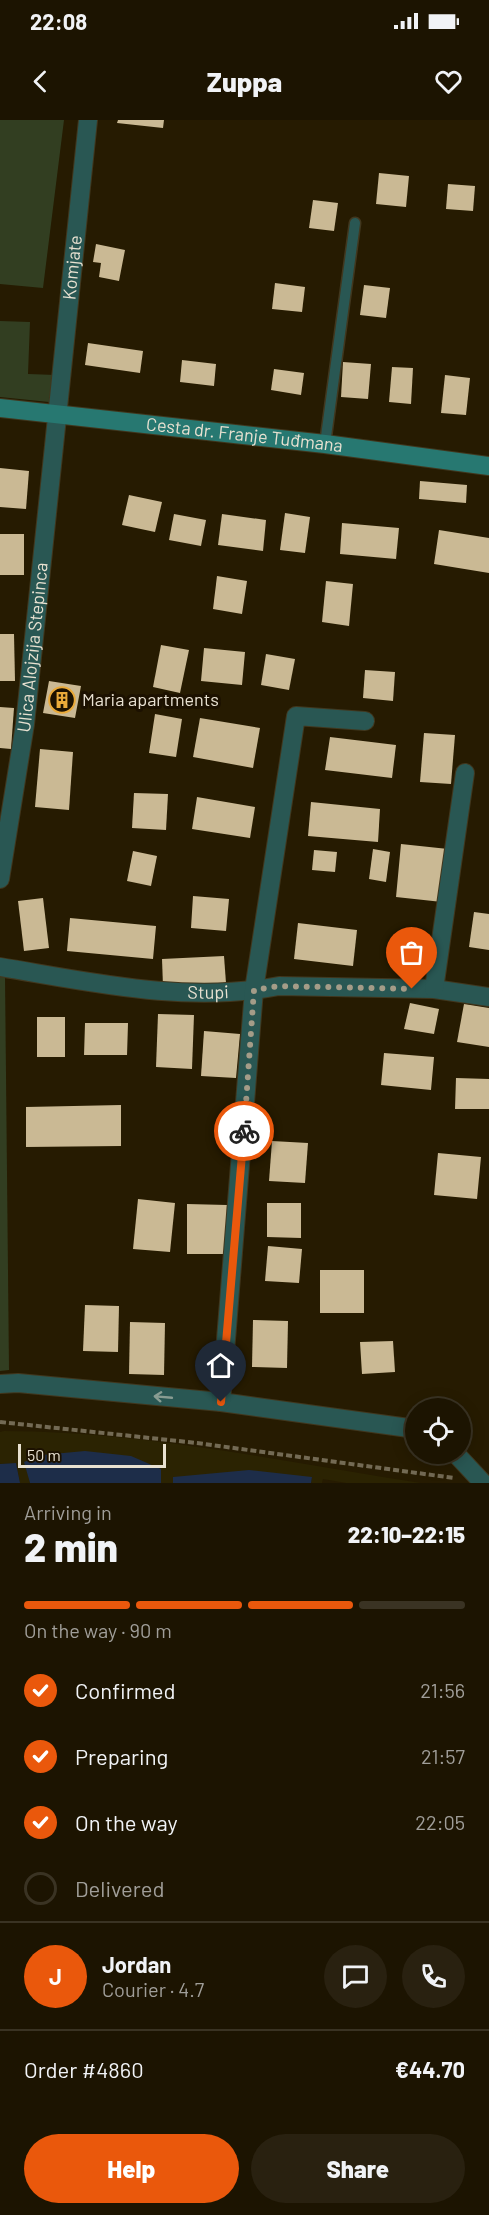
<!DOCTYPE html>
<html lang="en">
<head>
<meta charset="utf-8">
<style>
	body { margin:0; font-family:Barlow,sans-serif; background:#292110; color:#f1f3f6; height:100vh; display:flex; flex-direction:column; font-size:22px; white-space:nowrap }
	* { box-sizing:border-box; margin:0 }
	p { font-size:20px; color:#a09e99 }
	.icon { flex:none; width:33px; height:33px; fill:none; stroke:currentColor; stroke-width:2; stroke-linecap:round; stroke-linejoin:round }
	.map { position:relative; height:1363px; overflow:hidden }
	.panel { display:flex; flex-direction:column; background:#1c1401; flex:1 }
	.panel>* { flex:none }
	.buttons { position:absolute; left:405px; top:1278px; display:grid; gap:12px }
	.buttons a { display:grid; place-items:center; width:66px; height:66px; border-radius:50%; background:#1c1401; box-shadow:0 3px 15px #0003,0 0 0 2px #3a3323; font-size:30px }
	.scale { position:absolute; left:18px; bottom:15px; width:148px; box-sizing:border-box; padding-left:6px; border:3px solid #e8e1d1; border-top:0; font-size:16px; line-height:21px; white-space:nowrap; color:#e8e1d1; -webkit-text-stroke:4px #1c1100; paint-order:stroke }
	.pin { position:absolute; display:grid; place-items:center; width:51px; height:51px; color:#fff; margin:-62px -26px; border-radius:50% 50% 50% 0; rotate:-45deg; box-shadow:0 0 6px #0007 }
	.pin .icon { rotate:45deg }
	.courier { position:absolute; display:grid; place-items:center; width:60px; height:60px; margin:-30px; border:4px solid #ea580c; border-radius:50%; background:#fff; color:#222; box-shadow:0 2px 8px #0007 }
	.headline em { font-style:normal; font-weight:800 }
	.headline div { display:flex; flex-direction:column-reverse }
	.headline { display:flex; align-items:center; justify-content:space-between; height:102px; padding:0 24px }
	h1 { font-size:39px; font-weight:800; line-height:45px }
	.bar { display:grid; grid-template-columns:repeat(4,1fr); gap:9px 6px; align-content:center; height:72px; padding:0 24px }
	.bar i { height:8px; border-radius:4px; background:#3a3323 }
	.bar .selected { background:#ea580c }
	.bar p { grid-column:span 4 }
	.line { display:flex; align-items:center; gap:15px; padding:0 24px; border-top:2px solid #3a3323 }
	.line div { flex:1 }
	.round { display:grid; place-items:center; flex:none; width:63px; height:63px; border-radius:32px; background:#292110 }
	ol { padding:0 24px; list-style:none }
	li { display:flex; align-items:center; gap:18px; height:66px }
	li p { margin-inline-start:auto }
	li .icon { padding:6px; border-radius:50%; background:#ea580c; color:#fff; stroke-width:4 }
	li:last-child { color:#a09e99 }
	li i { width:33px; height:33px; border:3px solid #3a3323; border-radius:50% }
	.cta { display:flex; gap:12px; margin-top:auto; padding:12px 24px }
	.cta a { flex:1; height:69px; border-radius:36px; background:#ea580c; color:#fff; font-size:24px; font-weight:800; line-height:69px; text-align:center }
	.cta a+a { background:#292110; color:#f1f3f6 }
	.status { display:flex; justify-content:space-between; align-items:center; height:42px; padding:0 30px; background:#1c1401; direction:ltr }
	.status svg { height:16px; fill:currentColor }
	header { display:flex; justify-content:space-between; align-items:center; height:78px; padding:0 24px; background:#1c1401; font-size:27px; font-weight:800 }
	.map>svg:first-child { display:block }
	.green { fill:#323e21 }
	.sand { fill:#2b2302 }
	.water { fill:#1d2d49 }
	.building { fill:#cab994 }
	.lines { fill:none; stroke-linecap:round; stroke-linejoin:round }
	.lane-casing { stroke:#41371e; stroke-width:13 }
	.street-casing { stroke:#41371e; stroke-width:20 }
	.secondary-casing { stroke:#41371e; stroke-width:20 }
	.path { stroke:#736a54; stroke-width:4; stroke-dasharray:6 3; stroke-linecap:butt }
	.lane { stroke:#295753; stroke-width:10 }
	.street { stroke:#295753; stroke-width:18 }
	.secondary { stroke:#277871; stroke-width:18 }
	.oneway { stroke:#889c92 }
	.done { stroke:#a49c88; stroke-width:6; stroke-dasharray:0 10.8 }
	.route { stroke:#ea580c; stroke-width:8 }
	.labels { text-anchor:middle; stroke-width:6; stroke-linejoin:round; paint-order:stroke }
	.street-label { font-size:18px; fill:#e8e1d1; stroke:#1c1100 }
	.poi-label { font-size:18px; fill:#e8e1d1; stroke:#1c1100; text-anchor:start }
</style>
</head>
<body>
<div class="status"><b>22:08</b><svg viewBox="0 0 49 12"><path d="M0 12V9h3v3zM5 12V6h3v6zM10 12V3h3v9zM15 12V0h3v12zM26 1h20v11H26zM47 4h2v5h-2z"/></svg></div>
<header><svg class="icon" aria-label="back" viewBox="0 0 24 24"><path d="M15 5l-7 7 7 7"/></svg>Zuppa<svg class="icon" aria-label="heart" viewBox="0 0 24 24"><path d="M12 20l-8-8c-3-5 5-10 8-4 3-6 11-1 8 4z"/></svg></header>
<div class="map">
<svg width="489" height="1363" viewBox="0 0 489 1363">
	<rect width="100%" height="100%" fill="#261b01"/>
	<!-- green -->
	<g class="green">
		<polygon points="0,0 64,0 43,168 0,164"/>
		<polygon points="0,201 30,202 28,254 56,255 55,272 49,282 0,277"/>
		<polygon points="0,856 5,856 9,1250 0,1251"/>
	</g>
	<!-- sand -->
	<path class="sand" d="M4,1311C140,1311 286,1342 421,1363H346L323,1359L322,1363H311L312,1358L173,1357V1363H161V1349L25,1342L30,1363H20L16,1343L0,1344V1312Z"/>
	<!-- water -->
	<g class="water">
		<polygon points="85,1331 131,1336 161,1349 161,1363 30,1363 24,1342 42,1335"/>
		<polygon points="16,1343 20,1363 0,1363 0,1344"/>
		<polygon points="249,1350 312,1357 311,1363 173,1363 173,1357"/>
	</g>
	<!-- building -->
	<g class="building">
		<polygon points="118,0 164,0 163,8 117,3"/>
		<polygon points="379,53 409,56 406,87 376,84"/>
		<polygon points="448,64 475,66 473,91 446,89"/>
		<polygon points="313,80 338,83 334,111 309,108"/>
		<polygon points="96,124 125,130 119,161 99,157 101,143 93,142"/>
		<polygon points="275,163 305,167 302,192 272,189"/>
		<polygon points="364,165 390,168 386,198 360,195"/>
		<polygon points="88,223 143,231 140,253 85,245"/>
		<polygon points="182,240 216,244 214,266 180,262"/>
		<polygon points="343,242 371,244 368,279 341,277"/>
		<polygon points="392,247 413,248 411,284 389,282"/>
		<polygon points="274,249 304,253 301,275 271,270"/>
		<polygon points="445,255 470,258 466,295 441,293"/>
		<polygon points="0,348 29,351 26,389 0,387"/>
		<polygon points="420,361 467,365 466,383 419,379"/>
		<polygon points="129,375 162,382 155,412 122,405"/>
		<polygon points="285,393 310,397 305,433 280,430"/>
		<polygon points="174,394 206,400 201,426 169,420"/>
		<polygon points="222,394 266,400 263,431 218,425"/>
		<polygon points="342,403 399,408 396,439 340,434"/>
		<polygon points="439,410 489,418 489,453 434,444"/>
		<rect x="0" y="414" width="24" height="41"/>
		<polygon points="217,456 247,461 242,494 213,489"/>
		<polygon points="326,461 353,464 349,506 322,502"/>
		<polygon points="0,514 14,514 15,561 0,561"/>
		<polygon points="161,525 189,530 180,573 153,567"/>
		<polygon points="204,528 245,532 242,565 201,561"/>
		<polygon points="266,534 295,539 289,570 261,565"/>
		<polygon points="365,550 395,552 393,581 363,578"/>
		<polygon points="49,561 81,566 75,598 43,593"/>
		<polygon points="0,587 14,588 11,629 0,628"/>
		<polygon points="155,594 182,599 176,637 149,633"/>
		<polygon points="200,598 260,608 253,648 193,637"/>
		<polygon points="424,613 455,615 451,664 420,662"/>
		<polygon points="330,617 396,625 392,658 325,650"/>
		<polygon points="40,629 73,632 69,690 35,687"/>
		<polygon points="134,673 168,674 166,710 132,708"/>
		<polygon points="197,677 255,687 250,718 192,709"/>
		<polygon points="311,682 380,689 378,722 308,716"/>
		<polygon points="401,724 448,729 442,782 396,777"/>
		<polygon points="373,729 390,732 386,762 369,759"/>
		<polygon points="314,730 337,732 335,752 312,750"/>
		<polygon points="133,731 157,736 151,766 127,761"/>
		<polygon points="193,776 229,779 226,811 191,808"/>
		<polygon points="43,778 49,828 24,831 18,781"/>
		<polygon points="474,792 489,794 489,830 469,827"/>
		<polygon points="70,798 156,806 153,839 67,831"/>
		<polygon points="298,803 357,810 353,846 294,839"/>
		<polygon points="224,836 226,863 163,866 162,839"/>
		<polygon points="410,883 439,889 434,914 404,909"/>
		<polygon points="464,884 489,888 489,927 457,922"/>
		<polygon points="158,894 194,895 192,949 156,947"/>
		<rect x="37" y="897" width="28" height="40"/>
		<polygon points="85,903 128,903 127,935 84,935"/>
		<polygon points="204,911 240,914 236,958 201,956"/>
		<polygon points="384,933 434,937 431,970 381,965"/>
		<polygon points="456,958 489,959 489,989 455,989"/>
		<polygon points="121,985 121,1026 26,1027 26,987"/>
		<polygon points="272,1021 308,1023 305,1063 269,1061"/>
		<polygon points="438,1033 481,1037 477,1079 434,1075"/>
		<polygon points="138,1079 175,1083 170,1132 133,1129"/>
		<polygon points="267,1083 301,1083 301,1118 267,1117"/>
		<polygon points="187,1084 227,1085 226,1134 187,1134"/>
		<polygon points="268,1126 302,1129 299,1163 265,1161"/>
		<rect x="320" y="1150" width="44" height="43"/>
		<polygon points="85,1185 119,1186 118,1232 83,1231"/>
		<polygon points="253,1200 288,1201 287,1248 252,1247"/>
		<polygon points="130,1202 165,1203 164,1255 129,1254"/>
		<polygon points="393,1221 395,1252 362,1254 360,1222"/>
	</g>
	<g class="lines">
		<!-- lane casing -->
		<g class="lane-casing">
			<polyline id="lane" points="325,324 355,103"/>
		</g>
		<!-- street casing -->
		<g class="street-casing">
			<g id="street">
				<path id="s1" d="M0,759L25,604L88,0"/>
				<path id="s2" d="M0,847C91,862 187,884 279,866L434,869L489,877"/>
				<polyline points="434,869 465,653"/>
				<polyline points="0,1264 18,1263 221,1282 416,1309"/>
				<polyline points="221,1282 254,870 296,596 365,601"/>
				<polyline points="456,1334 483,1363"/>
			</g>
		</g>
		<!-- secondary casing -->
		<g class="secondary-casing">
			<g id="secondary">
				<path id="s3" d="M0,288L325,324L489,346"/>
			</g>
		</g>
		<!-- path -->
		<polyline class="path" points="0,1302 197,1323 454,1358"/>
		<!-- lane -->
		<use href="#lane" class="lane"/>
		<!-- street -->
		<use href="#street" class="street"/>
		<!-- secondary -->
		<use href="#secondary" class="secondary"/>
	</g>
	<!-- one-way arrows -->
	<defs><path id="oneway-shaft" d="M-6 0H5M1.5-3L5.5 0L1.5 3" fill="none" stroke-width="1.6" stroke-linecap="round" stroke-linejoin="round" transform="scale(1.5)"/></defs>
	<use class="oneway" href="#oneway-shaft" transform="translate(163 1277) rotate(-175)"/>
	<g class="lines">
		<!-- done -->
		<polyline class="done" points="244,1011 254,870 279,866 412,869"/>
		<!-- route -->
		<polyline class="route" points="221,1282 244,1011"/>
	</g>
	<!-- icons -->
	<defs>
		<g id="building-ring" transform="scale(1.35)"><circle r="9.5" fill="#1c1100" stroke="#eaaa39" stroke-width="1.5"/><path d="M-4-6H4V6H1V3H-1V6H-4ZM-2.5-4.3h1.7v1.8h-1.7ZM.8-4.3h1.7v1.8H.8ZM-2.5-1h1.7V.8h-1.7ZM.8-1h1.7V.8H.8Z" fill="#eaaa39"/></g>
	</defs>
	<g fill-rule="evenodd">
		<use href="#building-ring" x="62" y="580"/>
	</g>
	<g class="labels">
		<!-- street labels -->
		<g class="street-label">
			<text dy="6" stroke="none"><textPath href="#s1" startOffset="616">Komjate</textPath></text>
			<text dy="6" stroke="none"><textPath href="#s3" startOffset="246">Cesta dr. Franje Tuđmana</textPath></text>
			<text dy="6" stroke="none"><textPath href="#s1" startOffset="234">Ulica Alojzija Stepinca</textPath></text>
			<text dy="6" stroke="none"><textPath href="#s2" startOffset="210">Stupi</textPath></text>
		</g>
		<!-- poi labels -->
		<g class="poi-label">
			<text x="82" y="586">Maria apartments</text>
		</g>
	</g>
</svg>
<div class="buttons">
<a><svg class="icon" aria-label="locate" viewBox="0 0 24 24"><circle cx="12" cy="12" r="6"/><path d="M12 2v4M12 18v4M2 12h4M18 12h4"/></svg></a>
</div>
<div class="scale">50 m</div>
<div class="pin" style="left:412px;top:869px;background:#ea580c"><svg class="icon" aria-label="bag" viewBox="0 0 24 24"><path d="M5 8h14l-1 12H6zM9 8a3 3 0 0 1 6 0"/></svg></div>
<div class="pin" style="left:221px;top:1282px;background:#1f2937"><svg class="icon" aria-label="home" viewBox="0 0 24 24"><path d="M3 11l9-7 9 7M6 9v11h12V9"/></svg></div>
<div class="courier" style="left:244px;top:1011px"><svg class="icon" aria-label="bike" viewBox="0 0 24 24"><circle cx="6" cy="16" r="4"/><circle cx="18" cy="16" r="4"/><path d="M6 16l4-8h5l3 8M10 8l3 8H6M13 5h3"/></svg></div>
</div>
<section class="panel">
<div class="headline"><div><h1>2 min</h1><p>Arriving in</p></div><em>22:10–22:15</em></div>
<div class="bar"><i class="selected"></i><i class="selected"></i><i class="selected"></i><i></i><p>On the way · 90 m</p></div>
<ol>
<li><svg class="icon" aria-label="check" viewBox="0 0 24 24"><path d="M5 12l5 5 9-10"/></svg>Confirmed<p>21:56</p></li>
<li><svg class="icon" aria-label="check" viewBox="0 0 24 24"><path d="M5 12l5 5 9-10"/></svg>Preparing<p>21:57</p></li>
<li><svg class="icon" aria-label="check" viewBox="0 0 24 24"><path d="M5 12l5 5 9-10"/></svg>On the way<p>22:05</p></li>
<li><i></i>Delivered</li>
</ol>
<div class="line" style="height:108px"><b class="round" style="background:#ea580c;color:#fff">J</b><div><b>Jordan</b><p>Courier · 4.7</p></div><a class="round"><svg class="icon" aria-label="chat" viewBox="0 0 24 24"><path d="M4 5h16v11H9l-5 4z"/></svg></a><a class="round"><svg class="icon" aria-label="phone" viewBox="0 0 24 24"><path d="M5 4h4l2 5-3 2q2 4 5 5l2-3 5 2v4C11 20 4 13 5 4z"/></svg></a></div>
<div class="line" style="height:78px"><div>Order #4860</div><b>€44.70</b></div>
<div class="cta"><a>Help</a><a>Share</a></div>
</section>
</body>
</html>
